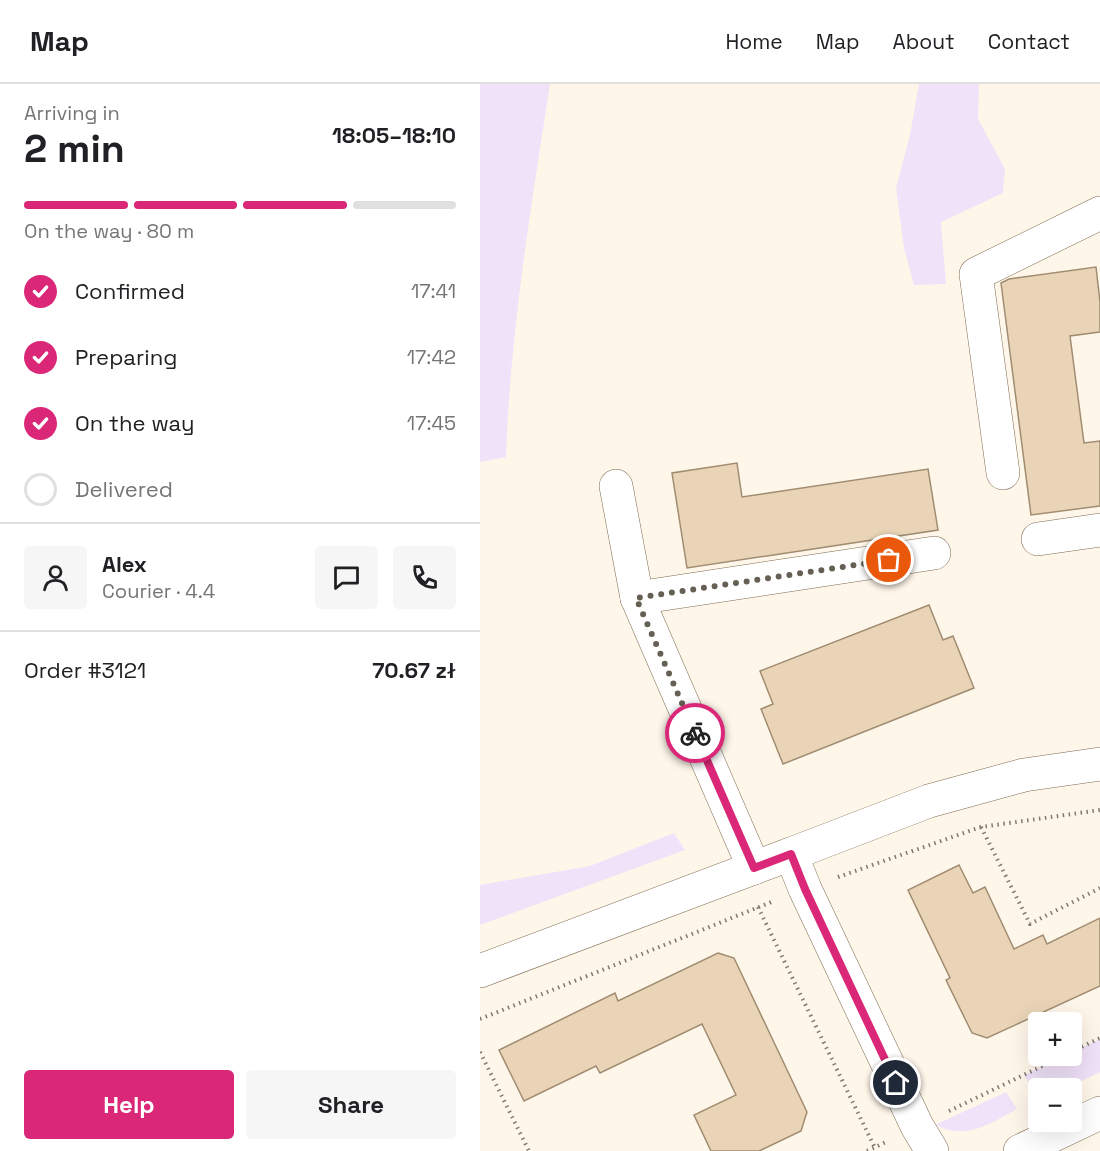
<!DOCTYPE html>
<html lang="en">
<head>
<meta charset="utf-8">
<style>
	body { margin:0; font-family:"Space Grotesk",sans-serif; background:#f6f6f6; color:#202124; height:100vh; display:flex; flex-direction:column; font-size:22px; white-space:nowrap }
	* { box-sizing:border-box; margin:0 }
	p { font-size:20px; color:#757577 }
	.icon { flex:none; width:33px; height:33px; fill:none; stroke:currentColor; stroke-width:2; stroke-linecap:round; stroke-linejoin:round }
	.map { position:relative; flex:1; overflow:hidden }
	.drawer { display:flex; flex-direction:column; background:#fff; width:480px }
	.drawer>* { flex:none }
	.controls { position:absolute; left:548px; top:928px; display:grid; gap:12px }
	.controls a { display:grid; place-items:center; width:54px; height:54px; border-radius:6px; background:#fff; box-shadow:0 6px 24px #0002; font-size:30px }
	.pin { position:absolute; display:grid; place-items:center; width:51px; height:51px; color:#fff; margin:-26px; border:3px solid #fff; border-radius:50%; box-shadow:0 2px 6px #0007 }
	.courier { position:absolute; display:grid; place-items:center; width:60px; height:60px; margin:-30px; border:4px solid #db2777; border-radius:50%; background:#fff; color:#222; box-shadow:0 2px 8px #0007 }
	.summary em { font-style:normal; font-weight:700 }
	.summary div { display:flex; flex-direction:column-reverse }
	.summary { display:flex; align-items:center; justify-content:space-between; height:102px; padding:0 24px }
	h1 { font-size:39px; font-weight:700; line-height:45px }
	.bar { display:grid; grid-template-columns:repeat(4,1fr); gap:9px 6px; align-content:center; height:72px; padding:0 24px }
	.bar i { height:8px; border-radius:4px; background:#e0e0e0 }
	.bar .selected { background:#db2777 }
	.bar p { grid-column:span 4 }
	.line { display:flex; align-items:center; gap:15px; padding:0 24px; border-top:2px solid #e0e0e0 }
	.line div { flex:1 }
	.round { display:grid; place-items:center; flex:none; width:63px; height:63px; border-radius:6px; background:#f6f6f6 }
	ol { padding:0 24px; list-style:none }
	li { display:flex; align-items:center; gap:18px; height:66px }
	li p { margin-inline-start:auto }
	li .icon { padding:6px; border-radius:50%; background:#db2777; color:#fff; stroke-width:4 }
	li:last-child { color:#757577 }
	li i { width:33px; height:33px; border:3px solid #e0e0e0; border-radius:50% }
	.primary-button { display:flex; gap:12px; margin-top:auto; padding:12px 24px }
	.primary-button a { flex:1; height:69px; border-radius:6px; background:#db2777; color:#fff; font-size:24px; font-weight:700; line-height:69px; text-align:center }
	.primary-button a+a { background:#f6f6f6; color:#202124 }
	header { display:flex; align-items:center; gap:36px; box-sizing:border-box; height:84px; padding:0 30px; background:#fff; border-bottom:2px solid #e0e0e0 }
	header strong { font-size:28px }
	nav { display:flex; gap:33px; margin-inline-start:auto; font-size:21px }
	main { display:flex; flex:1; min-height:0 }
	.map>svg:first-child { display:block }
	.green { fill:#f0e2f9 }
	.building { fill:#e9d4b7; stroke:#a08c71; stroke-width:1.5 }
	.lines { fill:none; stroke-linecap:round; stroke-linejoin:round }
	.minor-casing { stroke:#7e6b51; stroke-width:34 }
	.tertiary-casing { stroke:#7e6b51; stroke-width:34 }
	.path { stroke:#81796f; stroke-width:4; stroke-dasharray:1.5 4.5; stroke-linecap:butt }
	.minor { stroke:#fff; stroke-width:33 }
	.tertiary { stroke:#fff; stroke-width:33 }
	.done { stroke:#665f54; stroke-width:6; stroke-dasharray:0 10.8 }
	.route { stroke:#db2777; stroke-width:8 }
</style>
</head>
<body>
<header>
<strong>Map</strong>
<nav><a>Home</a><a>Map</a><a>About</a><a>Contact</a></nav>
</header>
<main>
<section class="drawer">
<div class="summary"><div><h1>2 min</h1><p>Arriving in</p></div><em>18:05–18:10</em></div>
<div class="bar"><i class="selected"></i><i class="selected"></i><i class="selected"></i><i></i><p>On the way · 80 m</p></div>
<ol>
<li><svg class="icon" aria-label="check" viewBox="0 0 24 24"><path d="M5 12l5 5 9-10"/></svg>Confirmed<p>17:41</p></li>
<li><svg class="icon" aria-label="check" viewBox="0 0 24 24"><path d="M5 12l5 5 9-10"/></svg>Preparing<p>17:42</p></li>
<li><svg class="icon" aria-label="check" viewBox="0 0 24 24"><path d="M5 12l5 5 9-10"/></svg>On the way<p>17:45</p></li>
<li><i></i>Delivered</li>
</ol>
<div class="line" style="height:108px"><a class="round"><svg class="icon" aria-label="person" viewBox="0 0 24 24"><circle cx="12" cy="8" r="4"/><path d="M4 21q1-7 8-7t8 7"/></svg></a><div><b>Alex</b><p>Courier · 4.4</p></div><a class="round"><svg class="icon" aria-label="chat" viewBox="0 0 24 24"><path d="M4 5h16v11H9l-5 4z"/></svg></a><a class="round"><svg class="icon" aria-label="phone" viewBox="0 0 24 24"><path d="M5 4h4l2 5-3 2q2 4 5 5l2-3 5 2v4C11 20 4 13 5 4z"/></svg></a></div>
<div class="line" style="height:78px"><div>Order #3121</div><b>70.67 zł</b></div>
<div class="primary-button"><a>Help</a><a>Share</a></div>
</section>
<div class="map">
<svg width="620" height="1067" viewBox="0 0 620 1067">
	<rect width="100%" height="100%" fill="#fff6ea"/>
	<!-- green -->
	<g class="green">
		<path d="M0,0H70C51,124 30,247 26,373L0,378Z"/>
		<polygon points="439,0 499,0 498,35 525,85 523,109 461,138 466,200 434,201 424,164 416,104 430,51"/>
		<polygon points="194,749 205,766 0,841 0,801 110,782"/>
		<polygon points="620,955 620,988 585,1005 558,1005 558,1015 544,991 585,972 591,972 591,969"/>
		<path d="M526,1008L537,1025C507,1041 489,1056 455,1041Z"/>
	</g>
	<!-- building -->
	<g class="building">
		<polygon points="616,183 620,218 620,248 590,252 604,359 620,357 620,422 551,431 521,199 529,195"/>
		<polygon points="257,379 262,413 448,385 458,446 207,484 192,389"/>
		<polygon points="449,521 463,556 473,552 494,604 303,680 281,625 293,620 280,587"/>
		<polygon points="479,781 493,809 505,803 534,865 563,851 567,860 620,834 620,902 507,954 492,949 466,896 470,894 428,806"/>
		<polygon points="238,869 254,874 327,1028 321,1047 279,1067 231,1067 214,1031 256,1011 222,940 120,989 116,982 44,1017 19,966 135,909 138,917"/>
	</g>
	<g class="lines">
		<!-- minor casing -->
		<g class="minor-casing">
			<g id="minor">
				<polyline points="523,389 496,190 620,129"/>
				<polyline points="136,402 157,514 274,784"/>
				<polyline points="558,455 620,446"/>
				<polyline points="157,514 454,469"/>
				<polyline points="311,770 449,717 544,691 620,680"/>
				<polyline points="0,887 311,770 325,805 437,1042 452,1067"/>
			</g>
		</g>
		<!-- tertiary casing -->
		<g class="tertiary-casing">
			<polyline id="tertiary" points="540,1067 620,1029"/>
		</g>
		<!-- path -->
		<g class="path">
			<polyline points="501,743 550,840 620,804"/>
			<polyline points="358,793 501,743 620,726"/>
			<polyline points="278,823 395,1064"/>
			<polyline points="0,935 294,817"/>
			<polyline points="0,968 49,1067"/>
			<polyline points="591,968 620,954"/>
			<polyline points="469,1027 583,972"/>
			<polyline points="387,1067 406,1058"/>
		</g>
		<!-- minor -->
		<use href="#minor" class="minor"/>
		<!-- tertiary -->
		<use href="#tertiary" class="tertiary"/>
	</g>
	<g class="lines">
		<!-- done -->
		<polyline class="done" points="215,649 156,514 409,476"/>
		<!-- route -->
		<polyline class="route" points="215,649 274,784 311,770 325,805 416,999"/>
	</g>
</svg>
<div class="controls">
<a>+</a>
<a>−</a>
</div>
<div class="pin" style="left:409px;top:476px;background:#ea580c"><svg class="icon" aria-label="bag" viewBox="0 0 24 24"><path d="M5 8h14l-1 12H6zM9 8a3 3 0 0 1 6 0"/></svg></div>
<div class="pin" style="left:416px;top:999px;background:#1f2937"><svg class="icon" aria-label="home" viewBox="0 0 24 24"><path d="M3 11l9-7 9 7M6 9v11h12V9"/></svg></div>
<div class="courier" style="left:215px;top:649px"><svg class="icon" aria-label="bike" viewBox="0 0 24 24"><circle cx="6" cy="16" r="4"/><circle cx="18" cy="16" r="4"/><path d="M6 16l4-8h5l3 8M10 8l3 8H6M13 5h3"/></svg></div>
</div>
</main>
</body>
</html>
